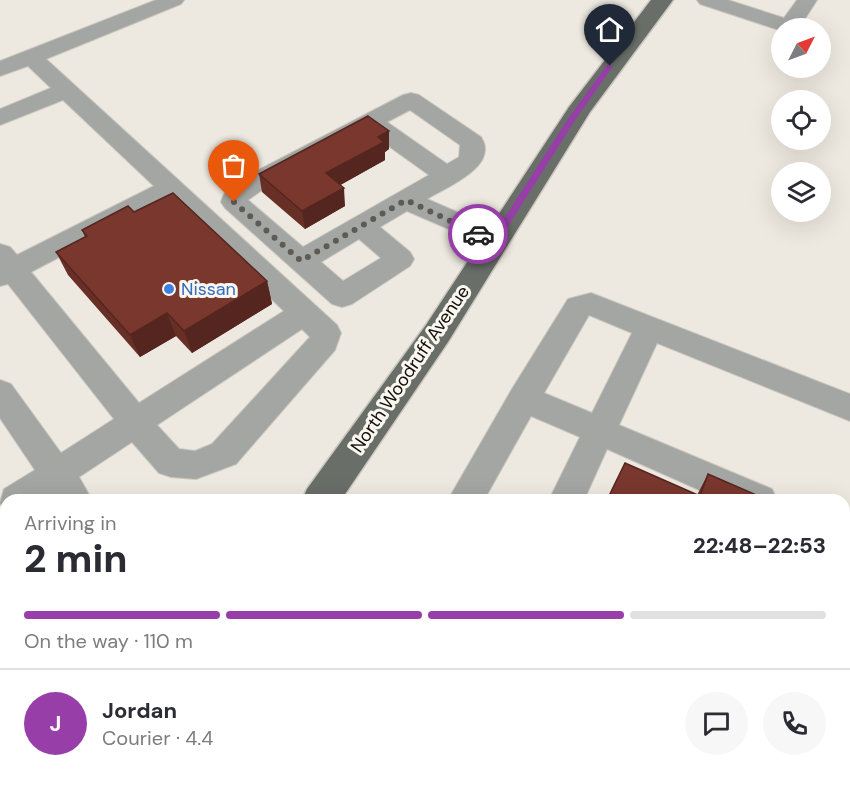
<!DOCTYPE html>
<html lang="en">
<head>
<meta charset="utf-8">
<style>
	body { margin:0; font-family:"DM Sans",sans-serif; background:#f7f7f7; color:#2b2b33; height:100vh; display:flex; flex-direction:column; font-size:22px; white-space:nowrap }
	* { box-sizing:border-box; margin:0 }
	p { font-size:20px; color:#7c7c81 }
	.icon { flex:none; width:33px; height:33px; fill:none; stroke:currentColor; stroke-width:2; stroke-linecap:round; stroke-linejoin:round }
	.map { position:relative; flex:1; overflow:hidden }
	.side { position:absolute; left:0px; top:494px; width:850px; height:296px; display:flex; flex-direction:column; background:#fff; border-radius:18px 18px 0 0; box-shadow:0 6px 24px #0002 }
	.side>* { flex:none }
	.needle { width:39px; rotate:48deg }
	.fabs { position:absolute; left:771px; top:18px; display:grid; gap:12px }
	.fabs a { display:grid; place-items:center; width:60px; height:60px; border-radius:50%; background:#fff; box-shadow:0 6px 24px #0002; font-size:30px }
	.pin { position:absolute; display:grid; place-items:center; width:51px; height:51px; color:#fff; margin:-62px -26px; border-radius:50% 50% 50% 0; rotate:-45deg; box-shadow:0 0 6px #0007 }
	.pin .icon { rotate:45deg }
	.courier { position:absolute; display:grid; place-items:center; width:60px; height:60px; margin:-30px; border:4px solid #973ea9; border-radius:50%; background:#fff; color:#222; box-shadow:0 2px 8px #0007 }
	.headline em { font-style:normal; font-weight:800 }
	.headline div { display:flex; flex-direction:column-reverse }
	.headline { display:flex; align-items:center; justify-content:space-between; height:102px; padding:0 24px }
	h1 { font-size:39px; font-weight:800; line-height:45px }
	.bar { display:grid; grid-template-columns:repeat(4,1fr); gap:9px 6px; align-content:center; height:72px; padding:0 24px }
	.bar i { height:8px; border-radius:4px; background:#e1e1e2 }
	.bar .selected { background:#973ea9 }
	.bar p { grid-column:span 4 }
	.line { display:flex; align-items:center; gap:15px; padding:0 24px; border-top:2px solid #e1e1e2 }
	.line div { flex:1 }
	.round { display:grid; place-items:center; flex:none; width:63px; height:63px; border-radius:32px; background:#f7f7f7 }
	.map>svg:first-child { display:block }
	.lines { fill:none; stroke-linecap:round; stroke-linejoin:round }
	.minor-casing { stroke:#cac6be; stroke-width:2 }
	.major-casing { stroke:#cac6be; stroke-width:3 }
	.minor { fill:#a3a6a3; fill-rule:evenodd }
	.major { fill:#696e68; fill-rule:evenodd }
	.wall { fill:#682f27 }
	.shaded-wall { fill:#552620 }
	.building { fill:#79372d; stroke:#552620; stroke-width:1.5 }
	.route { fill:#973ea9 }
	.done { stroke:#5d5b56; stroke-width:6; stroke-dasharray:0 10.8 }
	.shop-dot { fill:#3f7fe0; stroke:#faf7ee; stroke-width:2 }
	.labels { text-anchor:middle; stroke-width:6; stroke-linejoin:round; paint-order:stroke }
	.shop-label { font-size:18px; fill:#366cbe; stroke:#faf7ee; text-anchor:start }
	.street-label { font-size:18px; fill:#100e0c; stroke:#faf7ee }
</style>
</head>
<body>
<div class="map">
<svg width="850" height="788" viewBox="0 0 850 788">
	<rect width="100%" height="100%" fill="#ede9e0"/>
	<g class="lines">
		<!-- minor casing -->
		<g class="minor-casing">
			<g id="minor">
				<path d="M156,0H184L181,4L46,59L337,325L341,333L335,350L236,464L196,479L171,477L159,473L132,442L79,477L92,500H55L52,495L45,500H6V512L0,503L4,489L35,470L0,418V380L11,384L61,453L114,419L8,284L0,286V244L10,247L17,255L154,186L63,100L0,125V109L51,88L28,66L0,76V61ZM168,200L284,311L139,403L31,272ZM302,329L310,337L212,444L195,451L179,449L157,425Z"/>
				<polygon points="697,0 728,0 784,18 797,0 817,0 799,28 782,28 782,31 700,4"/>
				<path d="M411,93L419,95L481,137C500,166 447,187 427,199L505,233L509,240L505,247L495,249L407,211L380,227L410,252L414,259L410,266L352,304L342,307L332,304L225,208L221,202C224,191 231,184 241,179L403,95ZM410,110L460,145L459,157L447,164L387,122ZM369,132L429,175L303,247L248,200L266,187ZM359,239L381,258L343,281L321,262Z"/>
				<path d="M591,293L850,394V421L657,343L619,425L772,489L777,500H722L607,449L584,500H549L580,437L531,416L484,500H448L512,389L568,299ZM589,315L632,333L592,413L544,393Z"/>
				<polygon points="0,624 6,626 6,710 0,713"/>
				<polygon points="850,730 850,776 844,779 844,733"/>
				<polygon points="844,781 845,783 843,788 798,788 800,783"/>
				<polygon points="257,783 301,783 303,788 259,788"/>
				<polygon points="437,783 482,783 484,788 439,788"/>
				<rect x="507" y="783" width="42" height="5"/>
			</g>
		</g>
		<!-- major casing -->
		<g class="major-casing">
			<g id="major">
				<polygon points="651,0 673,0 590,112 448,342 341,500 302,500 307,489 426,325 569,107"/>
				<polygon points="55,783 101,783 99,788 53,788"/>
			</g>
		</g>
		<!-- minor -->
		<use href="#minor" class="minor"/>
		<!-- major -->
		<use href="#major" class="major"/>
	</g>
	<!-- wall -->
	<g class="wall">
		<polygon points="389,149 385,152 385,160 340,185 345,206 305,229 262,192 259,174"/>
		<polygon points="134,212 267,281 272,304 192,353 176,336 140,357 68,275 56,252 85,237 82,230"/>
		<polygon points="708,474 768,500 607,500 697,495"/>
	</g>
	<!-- shaded-wall -->
	<g class="shaded-wall">
		<polygon points="389,131 389,149 385,152 385,160 328,192 326,173 378,137"/>
		<polygon points="344,188 345,206 305,229 302,211"/>
		<polygon points="267,281 272,304 192,353 184,331"/>
		<polygon points="167,313 176,336 140,357 130,335"/>
	</g>
	<!-- building -->
	<g class="building">
		<polygon points="368,116 389,131 378,137 384,142 326,173 344,188 302,211 259,174"/>
		<polygon points="173,193 267,281 184,331 167,313 130,335 56,252 87,236 82,230 128,206 134,212"/>
		<polygon points="625,463 700,496 708,474 768,500 607,500"/>
		<polygon points="844,533 850,535 850,673 848,683 844,681"/>
	</g>
	<!-- route -->
	<polygon class="route" points="607,65 613,66 575,120 498,242 475,236 475,232 493,236 568,119"/>
	<g class="lines">
		<!-- done -->
		<polyline class="done" points="234,202 301,261 406,200 478,234"/>
	</g>
	<!-- markers -->
	<circle class="shop-dot" cx="169" cy="289" r="6"/>
	<g class="labels">
		<!-- shop labels -->
		<g class="shop-label">
			<text x="181" y="295">Nissan</text>
		</g>
		<!-- street labels -->
		<g class="street-label">
			<text transform="translate(410 369) rotate(-56)" y="6">North Woodruff Avenue</text>
		</g>
	</g>
</svg>
<div class="fabs">
<a><svg class="needle" viewBox="-14 -14 28 28"><path d="M0-13l5 13h-10z" fill="#e53935"/><path d="M0 13l5-13h-10z" fill="#7c7c81"/></svg></a>
<a><svg class="icon" aria-label="locate" viewBox="0 0 24 24"><circle cx="12" cy="12" r="6"/><path d="M12 2v4M12 18v4M2 12h4M18 12h4"/></svg></a>
<a><svg class="icon" aria-label="layers" viewBox="0 0 24 24"><path d="M12 4l9 5-9 5-9-5zM3 14l9 5 9-5"/></svg></a>
</div>
<div class="pin" style="left:234px;top:202px;background:#ea580c"><svg class="icon" aria-label="bag" viewBox="0 0 24 24"><path d="M5 8h14l-1 12H6zM9 8a3 3 0 0 1 6 0"/></svg></div>
<div class="pin" style="left:610px;top:66px;background:#1f2937"><svg class="icon" aria-label="home" viewBox="0 0 24 24"><path d="M3 11l9-7 9 7M6 9v11h12V9"/></svg></div>
<div class="courier" style="left:478px;top:234px"><svg class="icon" aria-label="car" viewBox="0 0 24 24"><path d="M5 17H2v-5l4-1 3-4h7l3 4 3 1v5h-3M9 17h6M6 11h13"/><circle cx="7" cy="17" r="2"/><circle cx="17" cy="17" r="2"/></svg></div>
<section class="side">
<div class="headline"><div><h1>2 min</h1><p>Arriving in</p></div><em>22:48–22:53</em></div>
<div class="bar"><i class="selected"></i><i class="selected"></i><i class="selected"></i><i></i><p>On the way · 110 m</p></div>
<div class="line" style="height:108px"><b class="round" style="background:#973ea9;color:#fff">J</b><div><b>Jordan</b><p>Courier · 4.4</p></div><a class="round"><svg class="icon" aria-label="chat" viewBox="0 0 24 24"><path d="M4 5h16v11H9l-5 4z"/></svg></a><a class="round"><svg class="icon" aria-label="phone" viewBox="0 0 24 24"><path d="M5 4h4l2 5-3 2q2 4 5 5l2-3 5 2v4C11 20 4 13 5 4z"/></svg></a></div>
</section>
</div>
</body>
</html>
